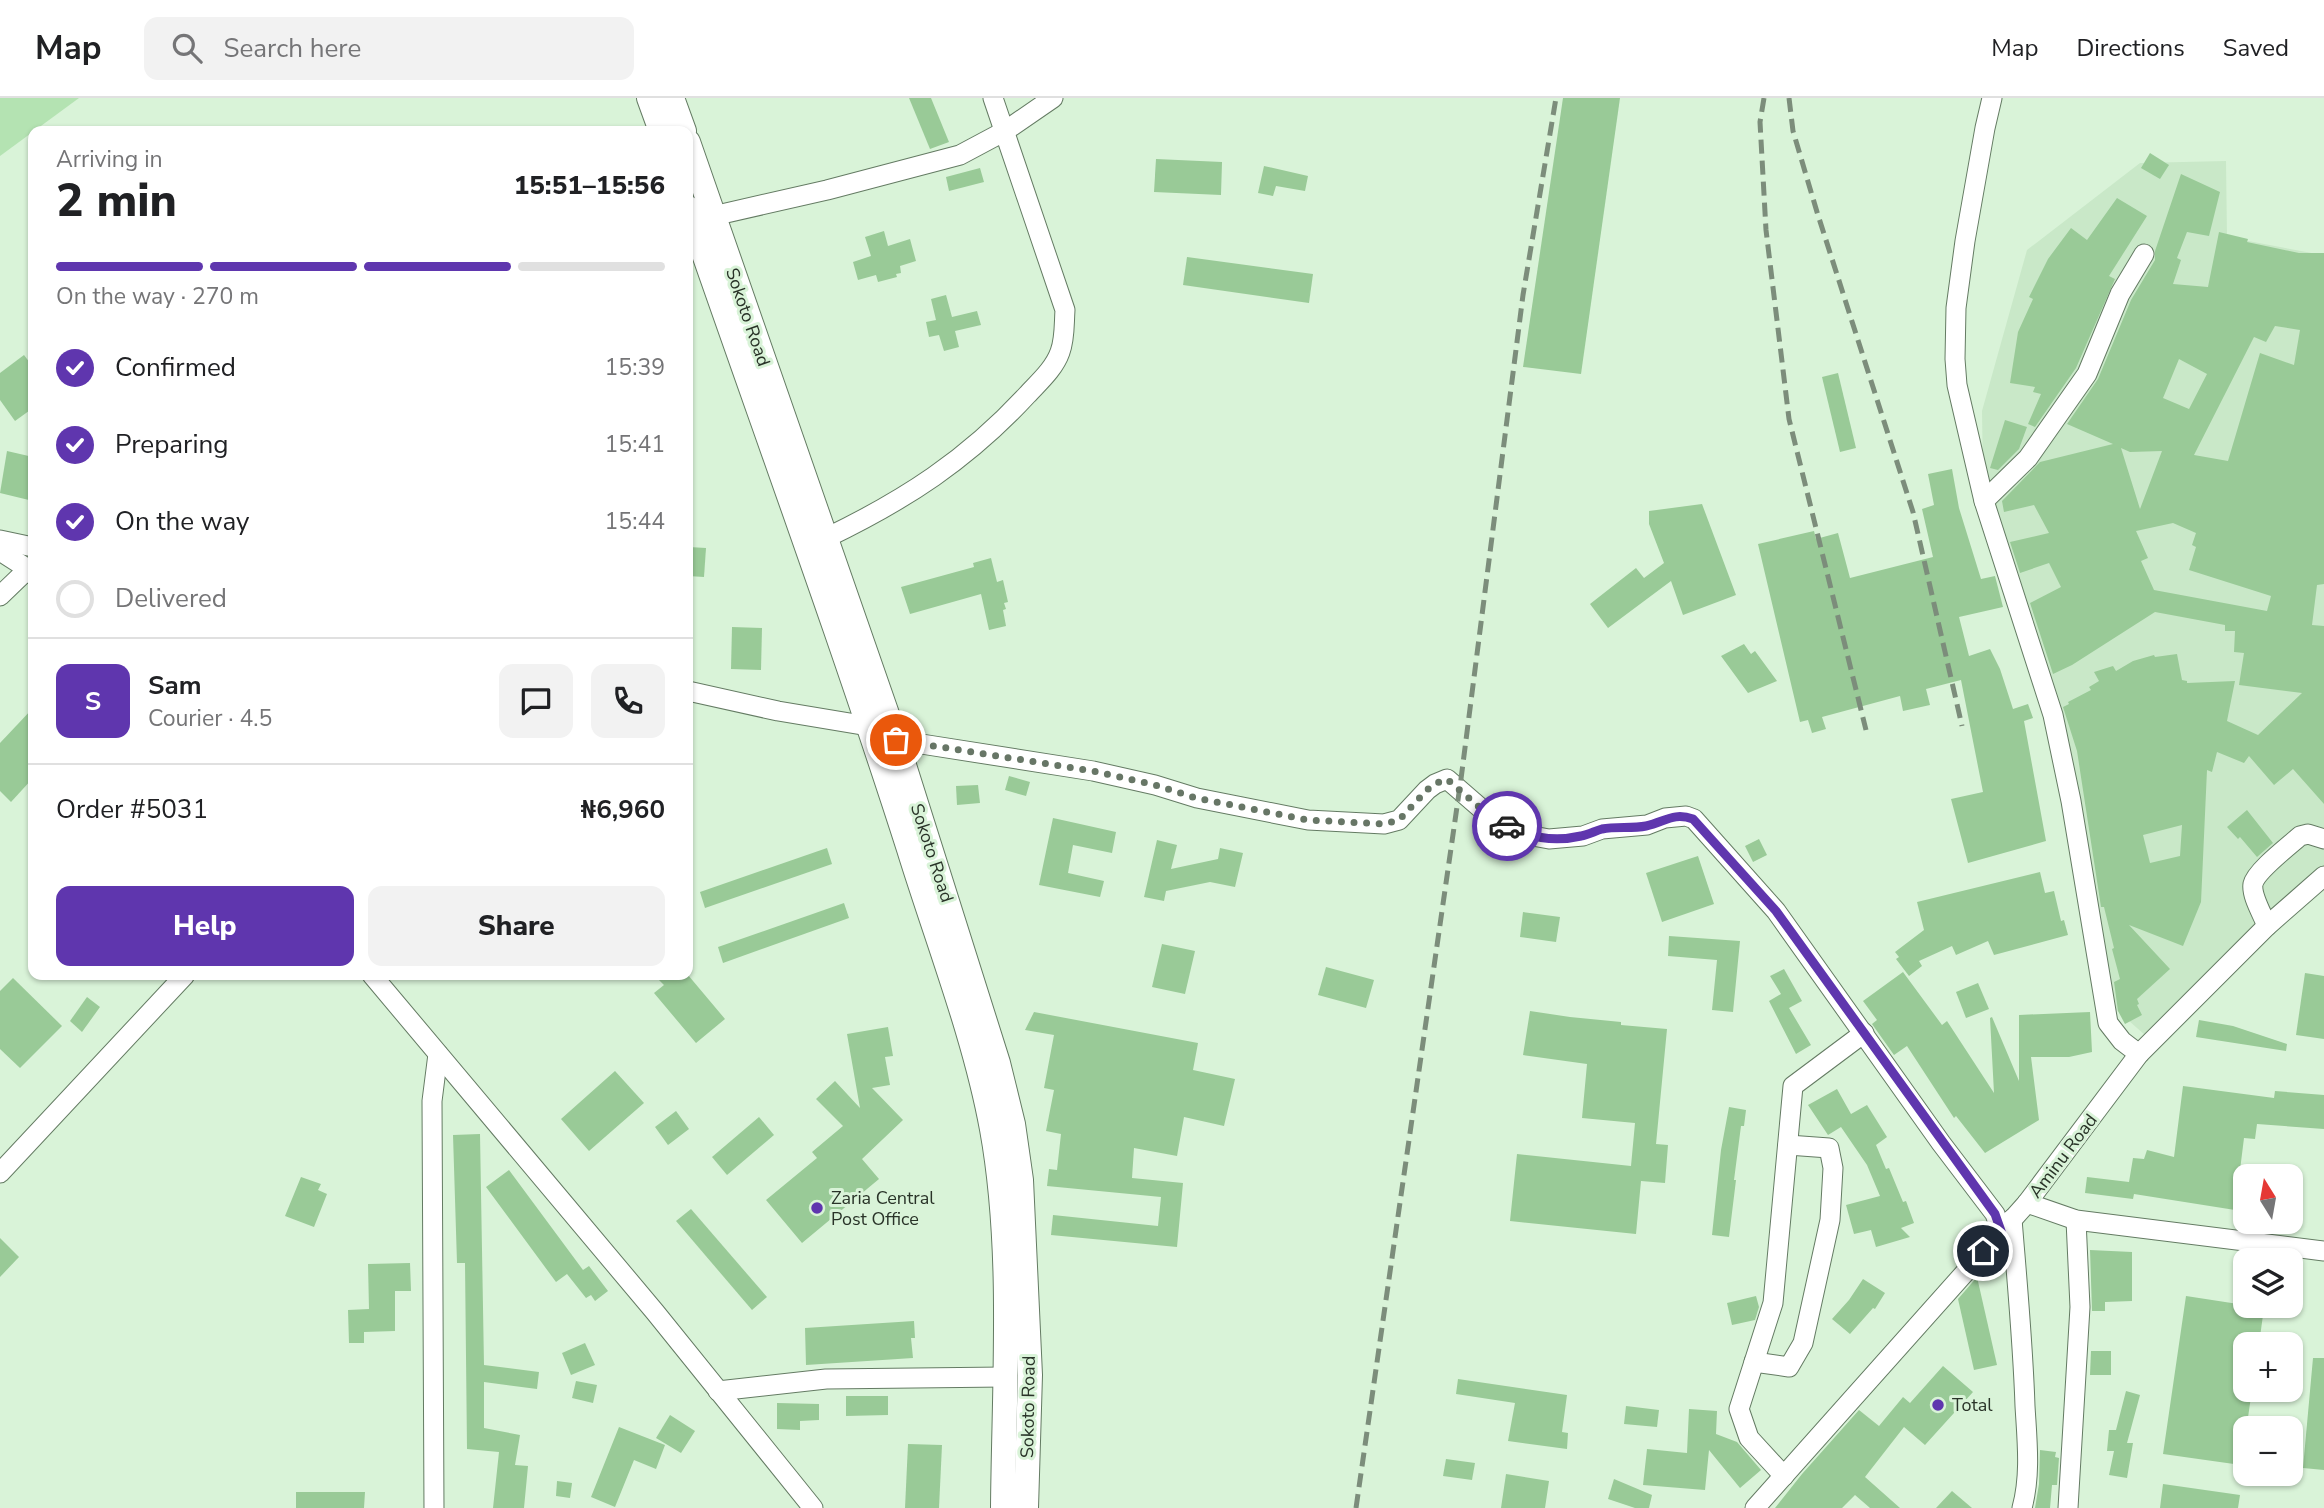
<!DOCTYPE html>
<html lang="en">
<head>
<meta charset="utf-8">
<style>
	body { margin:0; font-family:"Nunito Sans",sans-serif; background:#f2f2f2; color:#202124; height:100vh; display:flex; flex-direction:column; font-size:26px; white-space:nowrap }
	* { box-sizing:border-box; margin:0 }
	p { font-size:23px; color:#757577 }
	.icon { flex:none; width:38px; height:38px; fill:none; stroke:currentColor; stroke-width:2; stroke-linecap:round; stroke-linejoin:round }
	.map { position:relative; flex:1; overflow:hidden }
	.panel { position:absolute; left:28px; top:28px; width:665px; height:854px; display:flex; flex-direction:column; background:#fff; border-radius:14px; box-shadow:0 2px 5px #0004 }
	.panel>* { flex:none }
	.needle { width:46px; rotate:349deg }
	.buttons { position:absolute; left:2233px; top:1066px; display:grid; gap:14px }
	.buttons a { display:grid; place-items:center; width:70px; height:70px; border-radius:14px; background:#fff; box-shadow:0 2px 5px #0004; font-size:35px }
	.pin { position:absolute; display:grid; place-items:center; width:60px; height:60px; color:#fff; margin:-30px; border:4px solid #fff; border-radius:50%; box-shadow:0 2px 7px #0007 }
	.courier { position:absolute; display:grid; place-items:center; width:70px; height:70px; margin:-35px; border:5px solid #5f36ae; border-radius:50%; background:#fff; color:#222; box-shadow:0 2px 9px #0007 }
	.overview em { font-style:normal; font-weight:800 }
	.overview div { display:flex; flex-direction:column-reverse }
	.overview { display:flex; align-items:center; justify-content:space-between; height:119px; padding:0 28px }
	h1 { font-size:46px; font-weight:800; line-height:52px }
	.bar { display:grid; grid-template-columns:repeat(4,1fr); gap:10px 7px; align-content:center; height:84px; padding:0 28px }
	.bar i { height:9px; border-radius:5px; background:#e0e0e0 }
	.bar .active { background:#5f36ae }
	.bar p { grid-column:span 4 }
	.line { display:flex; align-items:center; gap:18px; padding:0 28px; border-top:2px solid #e0e0e0 }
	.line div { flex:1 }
	.round { display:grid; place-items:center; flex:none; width:74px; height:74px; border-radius:14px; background:#f2f2f2 }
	ol { padding:0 28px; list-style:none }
	li { display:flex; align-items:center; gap:21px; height:77px }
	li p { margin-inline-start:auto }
	li .icon { padding:7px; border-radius:50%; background:#5f36ae; color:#fff; stroke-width:4 }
	li:last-child { color:#757577 }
	li i { width:38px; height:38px; border:4px solid #e0e0e0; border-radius:50% }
	.button { display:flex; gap:14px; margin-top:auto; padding:14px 28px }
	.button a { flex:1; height:80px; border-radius:14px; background:#5f36ae; color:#fff; font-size:28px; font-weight:800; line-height:80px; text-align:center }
	.button a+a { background:#f2f2f2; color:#202124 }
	header { display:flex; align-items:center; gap:42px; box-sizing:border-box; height:98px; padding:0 35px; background:#fff; border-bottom:2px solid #e0e0e0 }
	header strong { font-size:33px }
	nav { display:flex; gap:38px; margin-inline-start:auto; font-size:24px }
	.search { width:490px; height:63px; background:#f2f2f2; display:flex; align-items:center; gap:18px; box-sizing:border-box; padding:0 24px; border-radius:14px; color:#757577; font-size:26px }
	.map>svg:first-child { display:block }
	.built { fill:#c9e8c8 }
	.green { fill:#b4e3b2 }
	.building { fill:#99ca97; fill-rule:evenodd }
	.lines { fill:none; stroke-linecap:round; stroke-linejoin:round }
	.minor-casing { stroke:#647b63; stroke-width:21 }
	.major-casing { stroke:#647b63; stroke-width:26 }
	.minor { stroke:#fff; stroke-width:19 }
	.major { stroke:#fff; stroke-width:24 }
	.rail { stroke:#7c8d7b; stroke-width:5; stroke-dasharray:14 7; stroke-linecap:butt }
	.done { stroke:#677666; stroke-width:7; stroke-dasharray:0 12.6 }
	.route { stroke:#5f36ae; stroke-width:9 }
	.poi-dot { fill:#5f36ae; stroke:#d9f3d8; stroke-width:2.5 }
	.labels { text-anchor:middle; stroke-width:6; stroke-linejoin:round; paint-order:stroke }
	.street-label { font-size:18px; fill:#293328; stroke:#d9f3d8 }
	.poi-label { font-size:18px; fill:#293328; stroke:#d9f3d8; text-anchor:start }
</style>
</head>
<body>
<header>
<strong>Map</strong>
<div class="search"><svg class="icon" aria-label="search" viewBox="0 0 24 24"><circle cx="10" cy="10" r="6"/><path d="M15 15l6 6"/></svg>Search here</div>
<nav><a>Map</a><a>Directions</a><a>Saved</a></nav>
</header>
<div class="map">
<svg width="2324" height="1410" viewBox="0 0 2324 1410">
	<rect width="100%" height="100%" fill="#d9f3d8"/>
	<!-- built -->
	<polygon class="built" points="2226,63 2227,139 2317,156 2324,215 2324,783 2145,937 2112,908 2075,696 1983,379 1982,313 2027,152 2140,65"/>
	<!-- green -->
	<polygon class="green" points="0,0 79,0 0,58"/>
	<!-- building -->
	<g class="building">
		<polygon points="909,0 931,0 949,44 930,51"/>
		<polygon points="1563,0 1620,0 1581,276 1523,269"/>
		<polygon points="2150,55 2169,67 2160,81 2141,70"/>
		<polygon points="1156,61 1222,64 1221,97 1154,94"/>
		<polygon points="1264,68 1308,78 1305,93 1276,88 1273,98 1258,95"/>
		<polygon points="980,70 984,84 949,93 946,79"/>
		<path d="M2181,76L2220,94L2209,138L2187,134L2177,160L2181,162L2173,186L2208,189L2219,134L2248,141L2247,144L2299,155H2324V486L2317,487L2312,527L2324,528V706L2293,671L2274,687L2249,658L2244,665L2217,654L2212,674L2207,672L2201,804L2183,848L2129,827L2170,871L2137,901L2139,906L2137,907L2142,917L2125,926L2118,913L2114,884L2120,881L2112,851L2114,850L2104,809H2101L2077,653L2063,609L2069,606L2068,604L2091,592L2089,589L2099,583L2094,574L2113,568L2116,573L2133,563L2154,557L2155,559L2177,556L2182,582L2187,583V585L2235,583L2227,623L2258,637L2302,595L2239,587L2244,555L2234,554L2235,533H2225V527L2155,514L2072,567L2053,576L2030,505L2061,489L2049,465L2020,475L2010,444L2049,435L2034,407L2004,414L2002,403L2040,364L2113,346L2067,326L2098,281L2131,202L2155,162V153ZM2275,228L2300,232L2294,267L2260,255L2228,363L2194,357L2254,239L2266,244ZM2179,261L2207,276L2189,311L2163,300ZM2121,350L2130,354L2162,353L2140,411ZM2173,425L2196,435L2192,447L2196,449L2189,472L2271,498L2267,513L2154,492L2141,463L2148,460L2136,433ZM2182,727L2180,758L2150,765L2143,737Z"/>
		<polygon points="2117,100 2147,118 2109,178 2115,181 2076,270 2035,329 2028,326 2041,296 2033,294 2035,289 2010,285 2018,234 2033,201 2029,199 2048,161 2071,130 2087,142"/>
		<polygon points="884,133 888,148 910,141 916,163 900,168 901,175 896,176 897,179 878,184 876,177 858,182 853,164 871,158 865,139"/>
		<polygon points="1187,159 1313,176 1309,205 1183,187"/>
		<polygon points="946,197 952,219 977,213 981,227 955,233 959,249 944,253 939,237 929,239 926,224 936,222 931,201"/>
		<polygon points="24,257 33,269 33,310 15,323 0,302 0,275"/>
		<polygon points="1838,275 1856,350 1840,354 1822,279"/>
		<polygon points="2005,322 2027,329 2019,351 1998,372 1990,370"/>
		<polygon points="7,353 33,359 33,403 0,395"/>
		<polygon points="1952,371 1959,410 1981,481 1995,478 2003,509 1959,519 1969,558 1990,551 2000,571 2013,611 2028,606 2033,620 2024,623 2046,743 1968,765 1951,701 1983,694 1961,582 1926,591 1930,607 1903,613 1900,598 1822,619 1826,631 1812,635 1808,622 1800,624 1758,446 1814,433 1816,441 1838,435 1850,480 1933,459 1922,411 1934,407 1928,376"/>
		<polygon points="1702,406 1736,497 1683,517 1671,483 1608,530 1590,506 1636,470 1644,480 1664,465 1649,426 1649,413"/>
		<polygon points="689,449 706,450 704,479 688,478"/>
		<polygon points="991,460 997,484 1003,482 1008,504 1004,505 1006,511 1003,512 1006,528 989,532 981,496 910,516 901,489 974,469 973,465"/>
		<polygon points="732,529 762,530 761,572 731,571"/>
		<polygon points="1744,546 1751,556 1755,553 1777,583 1748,595 1721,558"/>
		<polygon points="33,610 33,680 11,704 0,693 0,645"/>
		<polygon points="1009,678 1030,684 1026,698 1005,692"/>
		<polygon points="978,687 980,705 957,707 956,688"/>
		<polygon points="2247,712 2273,745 2257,759 2240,739 2238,741 2227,729"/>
		<polygon points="1053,720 1116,734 1112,755 1073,747 1068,775 1104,783 1100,799 1039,787"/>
		<polygon points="1759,741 1767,757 1753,764 1745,748"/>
		<polygon points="1157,742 1177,747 1171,771 1218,761 1220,750 1243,755 1235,789 1210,784 1166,793 1164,803 1144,799"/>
		<polygon points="827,750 832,766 705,810 700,794"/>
		<polygon points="1698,758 1714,806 1662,824 1646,775"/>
		<polygon points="2040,774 2045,795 2054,793 2061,823 2064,822 2068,837 1994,857 1988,843 1956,857 1952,848 1919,863 1922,868 1909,878 1896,861 1899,859 1895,854 1924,832 1917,804"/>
		<polygon points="844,805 849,820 723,865 718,849"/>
		<polygon points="1523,814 1560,819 1556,844 1520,839"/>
		<polygon points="1669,838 1740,843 1733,914 1712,912 1717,862 1668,858"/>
		<polygon points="1162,846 1195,853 1185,896 1152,889"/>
		<polygon points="1326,869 1374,882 1366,910 1318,897"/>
		<polygon points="1784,871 1802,903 1789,910 1811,947 1796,956 1769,903 1781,896 1770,878"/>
		<polygon points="1903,874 1942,927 1947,923 1994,995 1990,920 1992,919 2019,983 2019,917 2090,914 2092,954 2069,959 2031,959 2039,1022 1985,1055 1956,1018 1954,1020 1907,948 1894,957 1872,926 1877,922 1863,903"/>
		<polygon points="2305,875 2324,878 2324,941 2296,937"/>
		<polygon points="654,877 688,877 725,921 696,945 654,895 664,887"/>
		<polygon points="13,880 62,928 20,970 0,951 0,893"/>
		<polygon points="1978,885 1989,911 1966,920 1956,894"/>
		<polygon points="87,899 100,909 82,934 70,923"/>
		<polygon points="1530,913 1570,919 1621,924 1621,927 1667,931 1656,1046 1668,1047 1665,1085 1641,1083 1636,1136 1510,1123 1517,1056 1631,1068 1635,1025 1582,1020 1587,966 1523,957"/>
		<polygon points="1034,914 1198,945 1193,972 1235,981 1224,1028 1184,1019 1177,1058 1134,1050 1132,1080 1183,1085 1177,1149 1051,1137 1053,1117 1158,1128 1161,1099 1047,1088 1049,1071 1057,1072 1061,1036 1046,1033 1054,992 1044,990 1054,937 1025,932"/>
		<polygon points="2199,922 2233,928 2287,946 2286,953 2196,939"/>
		<polygon points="888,929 893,958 885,959 890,987 872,990 903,1022 862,1061 879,1081 802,1145 766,1102 817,1060 812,1054 843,1028 816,1001 835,983 860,1010 847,936"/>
		<polygon points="615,973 644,1005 589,1053 561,1021"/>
		<polygon points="2183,988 2274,1000 2275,993 2324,997 2324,1031 2257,1026 2255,1041 2244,1040 2235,1112 2134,1096 2133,1101 2085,1095 2087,1079 2129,1084 2133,1060 2144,1061 2147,1052 2174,1059"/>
		<polygon points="1837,991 1851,1016 1867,1007 1887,1039 1876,1047 1886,1071 1889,1070 1903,1104 1906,1103 1914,1125 1901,1130 1910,1139 1876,1149 1871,1132 1854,1136 1846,1107 1880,1098 1867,1067 1841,1029 1828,1037 1808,1007"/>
		<polygon points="1729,1009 1746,1012 1744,1028 1741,1028 1734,1082 1736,1082 1729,1139 1712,1137 1721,1052"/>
		<polygon points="676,1013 689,1031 668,1047 655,1029"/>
		<polygon points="759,1019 774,1037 727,1077 712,1059"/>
		<polygon points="480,1036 484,1267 539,1274 537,1291 484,1284 484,1330 520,1337 515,1367 528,1368 524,1410 493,1410 499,1354 467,1351 465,1165 457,1165 453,1037"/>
		<polygon points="509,1072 583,1172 589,1168 608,1193 595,1203 591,1197 586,1200 567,1176 556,1184 486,1089"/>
		<polygon points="301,1079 321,1086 318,1092 327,1096 314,1129 285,1118"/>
		<polygon points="691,1111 767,1199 752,1212 676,1123"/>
		<polygon points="0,1140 19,1159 0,1179"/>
		<polygon points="2090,1152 2132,1154 2132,1203 2105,1204 2105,1213 2092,1213"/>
		<polygon points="410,1165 411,1193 395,1193 395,1233 364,1234 364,1245 349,1245 348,1212 369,1211 368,1166"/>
		<polygon points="1977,1179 1997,1267 1974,1272 1958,1201"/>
		<polygon points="1863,1181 1885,1195 1875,1211 1873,1210 1850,1236 1832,1221 1849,1202"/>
		<polygon points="1756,1198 1759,1209 1755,1222 1732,1227 1727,1205"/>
		<polygon points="2186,1198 2264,1210 2259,1246 2245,1246 2245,1292 2252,1292 2241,1367 2163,1356"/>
		<polygon points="914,1223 915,1240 911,1240 913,1260 806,1267 805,1230"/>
		<polygon points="585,1245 595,1267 571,1277 562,1255"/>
		<polygon points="2091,1253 2111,1253 2111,1277 2090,1277"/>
		<polygon points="2313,1260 2324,1260 2324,1372 2303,1370"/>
		<polygon points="1943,1268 1973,1294 1925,1347 1904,1329 1865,1379 1900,1410 1870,1410 1855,1397 1842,1410 1775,1410 1802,1376 1859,1312 1879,1328 1903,1299 1910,1305"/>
		<polygon points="1458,1281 1567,1297 1562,1334 1568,1335 1567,1351 1508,1343 1515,1305 1456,1296"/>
		<polygon points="576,1283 597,1287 593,1305 572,1300"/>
		<polygon points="2126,1293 2140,1297 2127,1345 2133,1345 2127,1380 2109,1377 2114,1353 2107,1353 2109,1332 2116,1332"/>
		<polygon points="846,1298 888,1298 888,1317 846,1318"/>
		<polygon points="777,1305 819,1306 819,1322 800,1323 800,1332 777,1331"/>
		<polygon points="1626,1308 1659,1312 1657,1329 1624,1326"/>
		<polygon points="1689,1311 1717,1313 1716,1336 1737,1344 1761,1372 1740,1390 1709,1352 1705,1392 1643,1387 1647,1351 1687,1355"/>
		<polygon points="670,1317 695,1333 681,1355 656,1340"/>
		<polygon points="619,1329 665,1347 656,1371 634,1362 615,1409 591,1399"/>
		<polygon points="908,1346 942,1347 939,1410 905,1410"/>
		<polygon points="2040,1352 2056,1354 2055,1359 2059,1360 2057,1387 2052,1387 2050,1410 2035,1410 2039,1386"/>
		<polygon points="1446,1361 1475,1365 1472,1382 1443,1378"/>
		<polygon points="1506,1376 1549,1383 1545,1410 1501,1410"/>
		<polygon points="1614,1381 1652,1397 1649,1410 1635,1410 1608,1401"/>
		<polygon points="557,1383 572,1385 570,1400 556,1398"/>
		<polygon points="2163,1386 2240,1397 2238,1410 2160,1410"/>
		<polygon points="1952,1393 1972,1410 1936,1410"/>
		<polygon points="296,1394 365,1394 364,1410 296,1410"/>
	</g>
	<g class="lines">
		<!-- minor casing -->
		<g class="minor-casing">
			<g id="minor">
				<polyline points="1992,0 1985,30 1965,143 1956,210 1955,261 1957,287 1984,403 2053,617 2071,703 2108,925 2122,943 2139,956"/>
				<polyline points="713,118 827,92 960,57 1005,33 1053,0"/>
				<polyline points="1984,403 2028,360 2087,276 2120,196 2144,156"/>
				<path d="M826,440C905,402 967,362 1027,297C1039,284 1054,271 1060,254C1065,241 1064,226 1065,212L993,0"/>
				<polyline points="0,442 33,449"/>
				<polyline points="0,453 28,471 33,477"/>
				<polyline points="0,498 28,471"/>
				<polyline points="688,593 778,613 868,628"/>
				<polyline points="896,642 1093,673 1155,687 1197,700 1308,722 1384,726 1399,722 1427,692 1435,686 1447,681 1492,720 1522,736 1549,741 1583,738 1602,731 1647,727 1665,720 1686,718 1694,721 1776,813 1941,1045 1995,1116 2001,1133"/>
				<path d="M2267,828C2263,817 2251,798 2253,786C2256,773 2289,748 2300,738L2308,736L2324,741"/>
				<polyline points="372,877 655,1214 813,1410"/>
				<polyline points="0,1075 185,877"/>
				<polyline points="2027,1105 2076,1122 2324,1153"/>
				<path d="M2012,1121C2017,1183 2023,1246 2025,1308C2027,1342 2031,1377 2022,1410"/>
				<polyline points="1754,1264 1789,1269 1803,1245 1830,1122 1833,1070 1829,1050 1788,1047"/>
				<polyline points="718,1293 826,1281 1004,1279"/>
				<polyline points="1784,1378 1749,1340 1739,1311 1773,1205 1793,988 1864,935"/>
				<polyline points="434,1410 432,1003 438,956"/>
				<polyline points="1755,1410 2027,1105 2139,956 2267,828 2324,778"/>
				<polyline points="2068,1410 2080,1209 2076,1122"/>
			</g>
		</g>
		<!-- major casing -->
		<g class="major-casing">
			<g id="major">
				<polyline points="649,0 661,33"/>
				<polyline points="672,0 684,33"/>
				<polyline points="688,44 896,642 998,965 1013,1026 1021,1082 1030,1277 1026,1410"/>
				<path d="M688,110C762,324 840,536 909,751C937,842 975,938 992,1031C1014,1152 1004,1287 1003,1410"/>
			</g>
		</g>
		<!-- minor -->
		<use href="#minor" class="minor"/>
		<!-- major -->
		<use href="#major" class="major"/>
		<!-- rail -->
		<g class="rail">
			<polyline points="1764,0 1760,24 1766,132 1789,321 1866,632"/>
			<polyline points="1789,0 1793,33 1817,114 1913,414 1962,628"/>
			<polyline points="1356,1410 1461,681 1523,197 1556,0"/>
		</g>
	</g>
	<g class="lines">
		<!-- done -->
		<polyline class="done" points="896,642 1093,673 1155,687 1196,700 1308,722 1384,726 1399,722 1427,692 1434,686 1447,681 1492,720 1507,728"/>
		<!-- route -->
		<path class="route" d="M1507,728C1530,740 1555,744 1581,738C1588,737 1595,733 1602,731C1616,728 1632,731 1646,728C1665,724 1673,714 1693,721L1776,813L1995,1116L2001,1133L1983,1153"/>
	</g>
	<!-- markers -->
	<g class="poi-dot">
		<circle cx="817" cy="1110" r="7"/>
		<circle cx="1938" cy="1307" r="7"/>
	</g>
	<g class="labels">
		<!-- street labels -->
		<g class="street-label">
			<text transform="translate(748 219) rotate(71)" y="6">Sokoto Road</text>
			<text transform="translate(932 755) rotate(72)" y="6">Sokoto Road</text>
			<text transform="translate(2063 1058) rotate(-53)" y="6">Aminu Road</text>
			<text transform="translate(1028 1309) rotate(-89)" y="6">Sokoto Road</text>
		</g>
		<!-- poi labels -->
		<g class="poi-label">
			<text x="831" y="1106">Zaria Central<tspan x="831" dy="21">Post Office</tspan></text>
			<text x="1952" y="1313">Total</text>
		</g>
	</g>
</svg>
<div class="buttons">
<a><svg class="needle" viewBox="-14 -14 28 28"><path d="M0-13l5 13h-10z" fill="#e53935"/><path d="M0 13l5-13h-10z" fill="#757577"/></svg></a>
<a><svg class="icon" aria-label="layers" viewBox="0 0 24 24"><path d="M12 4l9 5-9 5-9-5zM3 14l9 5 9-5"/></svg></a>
<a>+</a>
<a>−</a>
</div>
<div class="pin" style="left:896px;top:642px;background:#ea580c"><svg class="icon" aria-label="bag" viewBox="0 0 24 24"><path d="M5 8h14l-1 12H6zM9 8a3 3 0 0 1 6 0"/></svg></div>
<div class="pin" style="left:1983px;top:1153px;background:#1f2937"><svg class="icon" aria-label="home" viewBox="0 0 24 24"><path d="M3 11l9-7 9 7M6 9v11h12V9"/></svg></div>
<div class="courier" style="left:1507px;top:728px"><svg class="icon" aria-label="car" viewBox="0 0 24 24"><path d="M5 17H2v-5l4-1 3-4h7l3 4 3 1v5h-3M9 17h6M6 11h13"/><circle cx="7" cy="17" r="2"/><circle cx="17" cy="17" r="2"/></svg></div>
<section class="panel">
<div class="overview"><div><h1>2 min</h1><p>Arriving in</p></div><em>15:51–15:56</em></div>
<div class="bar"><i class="active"></i><i class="active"></i><i class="active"></i><i></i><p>On the way · 270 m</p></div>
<ol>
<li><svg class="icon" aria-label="check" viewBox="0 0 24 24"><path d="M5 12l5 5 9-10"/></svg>Confirmed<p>15:39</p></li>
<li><svg class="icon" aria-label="check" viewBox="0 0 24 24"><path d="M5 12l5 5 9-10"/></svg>Preparing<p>15:41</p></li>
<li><svg class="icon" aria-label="check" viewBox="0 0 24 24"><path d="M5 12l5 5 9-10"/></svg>On the way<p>15:44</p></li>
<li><i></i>Delivered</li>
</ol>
<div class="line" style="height:126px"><b class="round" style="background:#5f36ae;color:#fff">S</b><div><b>Sam</b><p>Courier · 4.5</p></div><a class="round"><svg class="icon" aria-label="chat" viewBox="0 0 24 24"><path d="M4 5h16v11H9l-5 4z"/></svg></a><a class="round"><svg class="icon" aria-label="phone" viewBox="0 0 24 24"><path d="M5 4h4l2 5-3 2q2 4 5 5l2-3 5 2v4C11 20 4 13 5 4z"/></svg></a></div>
<div class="line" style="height:91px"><div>Order #5031</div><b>₦6,960</b></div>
<div class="button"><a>Help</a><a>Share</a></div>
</section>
</div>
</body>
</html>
